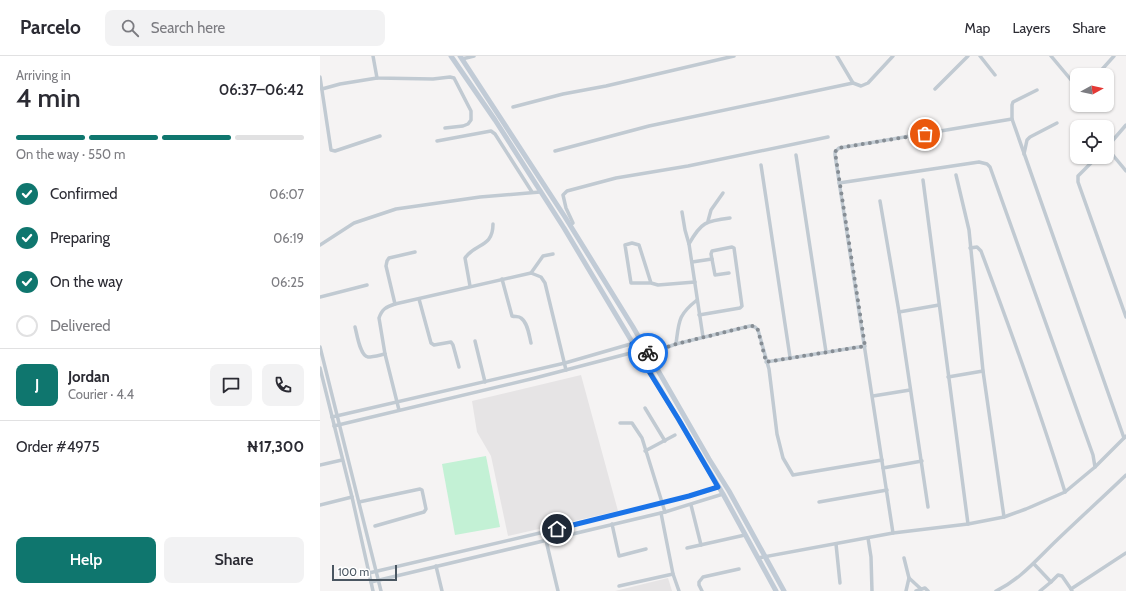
<!DOCTYPE html>
<html lang="en">
<head>
<meta charset="utf-8">
<style>
	body { margin:0; font-family:Cabin,sans-serif; background:#f2f2f3; color:#2b2b33; height:100vh; display:flex; flex-direction:column; font-size:15px; white-space:nowrap }
	* { box-sizing:border-box; margin:0 }
	p { font-size:13px; color:#7c7c81 }
	.icon { flex:none; width:22px; height:22px; fill:none; stroke:currentColor; stroke-width:2; stroke-linecap:round; stroke-linejoin:round }
	.map { position:relative; flex:1; overflow:hidden }
	.side { display:flex; flex-direction:column; background:#fff; width:320px }
	.side>* { flex:none }
	.needle { width:26px; rotate:82deg }
	.buttons { position:absolute; left:750px; top:12px; display:grid; gap:8px }
	.buttons a { display:grid; place-items:center; width:44px; height:44px; border-radius:8px; background:#fff; box-shadow:0 1px 3px #0004; font-size:20px }
	.scale { position:absolute; left:12px; bottom:10px; width:65px; box-sizing:border-box; padding-left:4px; border:2px solid #4a5661; border-top:0; font-size:11px; line-height:14px; white-space:nowrap; color:#4a5661; -webkit-text-stroke:3px #fff; paint-order:stroke }
	.pin { position:absolute; display:grid; place-items:center; width:34px; height:34px; color:#fff; margin:-17px; border:2px solid #fff; border-radius:50%; box-shadow:0 1px 4px #0007 }
	.courier { position:absolute; display:grid; place-items:center; width:40px; height:40px; margin:-20px; border:3px solid #1a73e8; border-radius:50%; background:#fff; color:#222; box-shadow:0 1px 5px #0007 }
	.headline em { font-style:normal; font-weight:600 }
	.headline div { display:flex; flex-direction:column-reverse }
	.headline { display:flex; align-items:center; justify-content:space-between; height:68px; padding:0 16px }
	h1 { font-size:26px; font-weight:600; line-height:30px }
	.bar { display:grid; grid-template-columns:repeat(4,1fr); gap:6px 4px; align-content:center; height:48px; padding:0 16px }
	.bar i { height:5px; border-radius:3px; background:#e1e1e2 }
	.bar .selected { background:#0f766e }
	.bar p { grid-column:span 4 }
	.line { display:flex; align-items:center; gap:10px; padding:0 16px; border-top:1px solid #e1e1e2 }
	.line div { flex:1 }
	.round { display:grid; place-items:center; flex:none; width:42px; height:42px; border-radius:8px; background:#f2f2f3 }
	ol { padding:0 16px; list-style:none }
	li { display:flex; align-items:center; gap:12px; height:44px }
	li p { margin-inline-start:auto }
	li .icon { padding:4px; border-radius:50%; background:#0f766e; color:#fff; stroke-width:4 }
	li:last-child { color:#7c7c81 }
	li i { width:22px; height:22px; border:2px solid #e1e1e2; border-radius:50% }
	.button { display:flex; gap:8px; margin-top:auto; padding:8px 16px }
	.button a { flex:1; height:46px; border-radius:8px; background:#0f766e; color:#fff; font-size:16px; font-weight:600; line-height:46px; text-align:center }
	.button a+a { background:#f2f2f3; color:#2b2b33 }
	header { display:flex; align-items:center; gap:24px; box-sizing:border-box; height:56px; padding:0 20px; background:#fff; border-bottom:1px solid #e1e1e2 }
	header strong { font-size:19px }
	nav { display:flex; gap:22px; margin-inline-start:auto; font-size:14px }
	.search { width:280px; height:36px; background:#f2f2f3; display:flex; align-items:center; gap:10px; box-sizing:border-box; padding:0 14px; border-radius:8px; color:#7c7c81; font-size:15px }
	main { display:flex; flex:1; min-height:0 }
	.map>svg:first-child { display:block }
	.education { fill:#e6e4e5 }
	.green { fill:#c3f1d5 }
	.lines { fill:none; stroke-linecap:round; stroke-linejoin:round }
	.street { stroke:#c1cad2; stroke-width:3.5 }
	.secondary { stroke:#c1cbd6; stroke-width:5 }
	.done { stroke:#868d94; stroke-width:4; stroke-dasharray:0 7.2 }
	.route { stroke:#1a73e8; stroke-width:5 }
</style>
</head>
<body>
<header>
<strong>Parcelo</strong>
<div class="search"><svg class="icon" aria-label="search" viewBox="0 0 24 24"><circle cx="10" cy="10" r="6"/><path d="M15 15l6 6"/></svg>Search here</div>
<nav><a>Map</a><a>Layers</a><a>Share</a></nav>
</header>
<main>
<section class="side">
<div class="headline"><div><h1>4 min</h1><p>Arriving in</p></div><em>06:37–06:42</em></div>
<div class="bar"><i class="selected"></i><i class="selected"></i><i class="selected"></i><i></i><p>On the way · 550 m</p></div>
<ol>
<li><svg class="icon" aria-label="check" viewBox="0 0 24 24"><path d="M5 12l5 5 9-10"/></svg>Confirmed<p>06:07</p></li>
<li><svg class="icon" aria-label="check" viewBox="0 0 24 24"><path d="M5 12l5 5 9-10"/></svg>Preparing<p>06:19</p></li>
<li><svg class="icon" aria-label="check" viewBox="0 0 24 24"><path d="M5 12l5 5 9-10"/></svg>On the way<p>06:25</p></li>
<li><i></i>Delivered</li>
</ol>
<div class="line" style="height:72px"><b class="round" style="background:#0f766e;color:#fff">J</b><div><b>Jordan</b><p>Courier · 4.4</p></div><a class="round"><svg class="icon" aria-label="chat" viewBox="0 0 24 24"><path d="M4 5h16v11H9l-5 4z"/></svg></a><a class="round"><svg class="icon" aria-label="phone" viewBox="0 0 24 24"><path d="M5 4h4l2 5-3 2q2 4 5 5l2-3 5 2v4C11 20 4 13 5 4z"/></svg></a></div>
<div class="line" style="height:52px"><div>Order #4975</div><b>₦17,300</b></div>
<div class="button"><a>Help</a><a>Share</a></div>
</section>
<div class="map">
<svg width="806" height="535" viewBox="0 0 806 535">
	<rect width="100%" height="100%" fill="#f5f3f3"/>
	<!-- education -->
	<g class="education">
		<polygon points="261,319 298,455 188,480 171,400 157,376 152,345"/>
		<polygon points="348,522 352,535 295,535"/>
	</g>
	<!-- green -->
	<polygon class="green" points="166,400 180,471 135,479 122,408"/>
	<g class="lines">
		<!-- street -->
		<g class="street">
			<polyline points="53,0 57,22 113,23 130,21 134,22 151,55 151,64 148,68 143,70 125,72"/>
			<polyline points="517,0 533,27"/>
			<polyline points="660,0 675,19"/>
			<polyline points="731,0 757,31"/>
			<polyline points="142,3 154,0"/>
			<polyline points="777,19 794,0"/>
			<polyline points="0,21 11,94 15,95 60,80"/>
			<polyline points="2,33 20,28 57,22"/>
			<polyline points="615,33 648,0"/>
			<polyline points="193,51 243,38 286,30 414,0"/>
			<polyline points="692,63 692,49 693,46 717,34"/>
			<polyline points="117,85 171,75 175,78 212,136"/>
			<polyline points="787,91 806,69"/>
			<polyline points="787,92 806,115"/>
			<polyline points="235,95 329,70 533,27 541,30 548,27 573,0"/>
			<polyline points="704,98 707,84 710,81 737,67"/>
			<polyline points="476,99 506,296"/>
			<polyline points="777,101 758,120 758,126 806,261"/>
			<polyline points="441,109 470,301"/>
			<polyline points="636,119 649,174 663,315 684,461"/>
			<polyline points="603,124 648,468"/>
			<polyline points="519,127 659,106 667,108 670,111 773,399 775,411"/>
			<polyline points="560,145 579,256 608,451"/>
			<polyline points="362,156 365,174 369,188 383,281"/>
			<polyline points="388,165 391,154 403,137"/>
			<polyline points="250,169 253,167 246,152 243,139 247,135 296,122 368,110 508,81"/>
			<path d="M369,188C381,166 386,165 410,162"/>
			<polyline points="0,189 34,167 76,153 160,141 220,136"/>
			<path d="M650,192L657,191L661,195C691,275 720,355 745,436"/>
			<polyline points="372,206 392,203"/>
			<polyline points="211,217 223,200 233,198"/>
			<path d="M182,223L192,260C195,261 199,260 201,262C208,267 209,279 211,287"/>
			<polyline points="331,227 319,189 312,187 305,189 311,227 331,227 338,229 375,226"/>
			<path d="M150,230L145,202C155,187 173,192 173,168"/>
			<polyline points="0,241 47,229"/>
			<polyline points="99,243 111,287 114,289 131,286 133,289 139,311"/>
			<polyline points="75,248 66,210 67,205 69,202 95,196"/>
			<polyline points="579,256 619,249"/>
			<polyline points="379,259 420,252 422,250 414,192 412,191 392,195 391,198 395,219 409,217"/>
			<path d="M35,271C37,278 40,300 48,301C53,301 60,299 65,298"/>
			<polyline points="155,285 165,326"/>
			<path d="M356,288C359,265 358,259 377,244"/>
			<polyline points="0,291 61,535"/>
			<polyline points="328,298 356,288 430,270 435,271 438,274 449,313 457,378 463,402 473,419 562,404"/>
			<polyline points="446,306 545,290"/>
			<polyline points="0,312 32,441 53,535"/>
			<polyline points="628,321 663,315"/>
			<polyline points="553,340 590,334"/>
			<polyline points="325,352 345,385"/>
			<path d="M79,354L65,298L59,262C62,253 66,251 75,248L211,217L221,221L225,227L246,314"/>
			<polyline points="12,361 245,307 321,285"/>
			<polyline points="300,367 312,367 322,382 345,456"/>
			<polyline points="14,370 215,322 326,293"/>
			<polyline points="325,395 355,379"/>
			<polyline points="0,409 22,404"/>
			<polyline points="563,412 602,405"/>
			<polyline points="39,446 100,433 102,434 106,453 104,456 55,470"/>
			<polyline points="499,446 567,434"/>
			<polyline points="0,449 32,441"/>
			<polyline points="371,449 381,489"/>
			<polyline points="341,457 353,518 359,535"/>
			<polyline points="292,468 299,500 326,493"/>
			<polyline points="224,476 238,535"/>
			<polyline points="573,477 515,99 515,96 519,92 692,63 804,382"/>
			<polyline points="548,482 551,501 552,535"/>
			<polyline points="516,488 520,527"/>
			<polyline points="367,492 425,479"/>
			<polyline points="438,502 573,477 648,468 684,461 706,453 745,436 775,411 806,380"/>
			<polyline points="584,502 589,522 601,533"/>
			<polyline points="714,508 731,526 738,519 742,520 751,533"/>
			<polyline points="116,510 122,535"/>
			<polyline points="49,517 224,476 369,440 398,431"/>
			<polyline points="51,526 345,456 403,438"/>
			<polyline points="299,530 353,518"/>
			<polyline points="382,535 379,529 379,526 383,521 419,513"/>
			<polyline points="586,535 589,522"/>
			<polyline points="596,535 605,532 608,535"/>
			<path d="M676,535C701,523 717,503 737,484C760,462 783,441 806,419"/>
			<polyline points="720,535 731,526"/>
			<polyline points="752,535 751,533 806,497"/>
		</g>
		<!-- secondary -->
		<g class="secondary">
			<polyline points="131,0 175,64 244,172 403,438 456,535"/>
			<polyline points="140,0 245,161 313,271 389,403 409,435 464,535"/>
		</g>
	</g>
	<g class="lines">
		<!-- done -->
		<polyline class="done" points="328,297 356,288 430,270 435,270 438,274 446,306 545,290 515,96 518,92 605,78"/>
		<!-- route -->
		<polyline class="route" points="237,473 369,440 398,431 359,364 312,288 321,285 328,297"/>
	</g>
</svg>
<div class="buttons">
<a><svg class="needle" viewBox="-14 -14 28 28"><path d="M0-13l5 13h-10z" fill="#e53935"/><path d="M0 13l5-13h-10z" fill="#7c7c81"/></svg></a>
<a><svg class="icon" aria-label="locate" viewBox="0 0 24 24"><circle cx="12" cy="12" r="6"/><path d="M12 2v4M12 18v4M2 12h4M18 12h4"/></svg></a>
</div>
<div class="scale">100 m</div>
<div class="pin" style="left:605px;top:78px;background:#ea580c"><svg class="icon" aria-label="bag" viewBox="0 0 24 24"><path d="M5 8h14l-1 12H6zM9 8a3 3 0 0 1 6 0"/></svg></div>
<div class="pin" style="left:237px;top:473px;background:#1f2937"><svg class="icon" aria-label="home" viewBox="0 0 24 24"><path d="M3 11l9-7 9 7M6 9v11h12V9"/></svg></div>
<div class="courier" style="left:328px;top:297px"><svg class="icon" aria-label="bike" viewBox="0 0 24 24"><circle cx="6" cy="16" r="4"/><circle cx="18" cy="16" r="4"/><path d="M6 16l4-8h5l3 8M10 8l3 8H6M13 5h3"/></svg></div>
</div>
</main>
</body>
</html>
